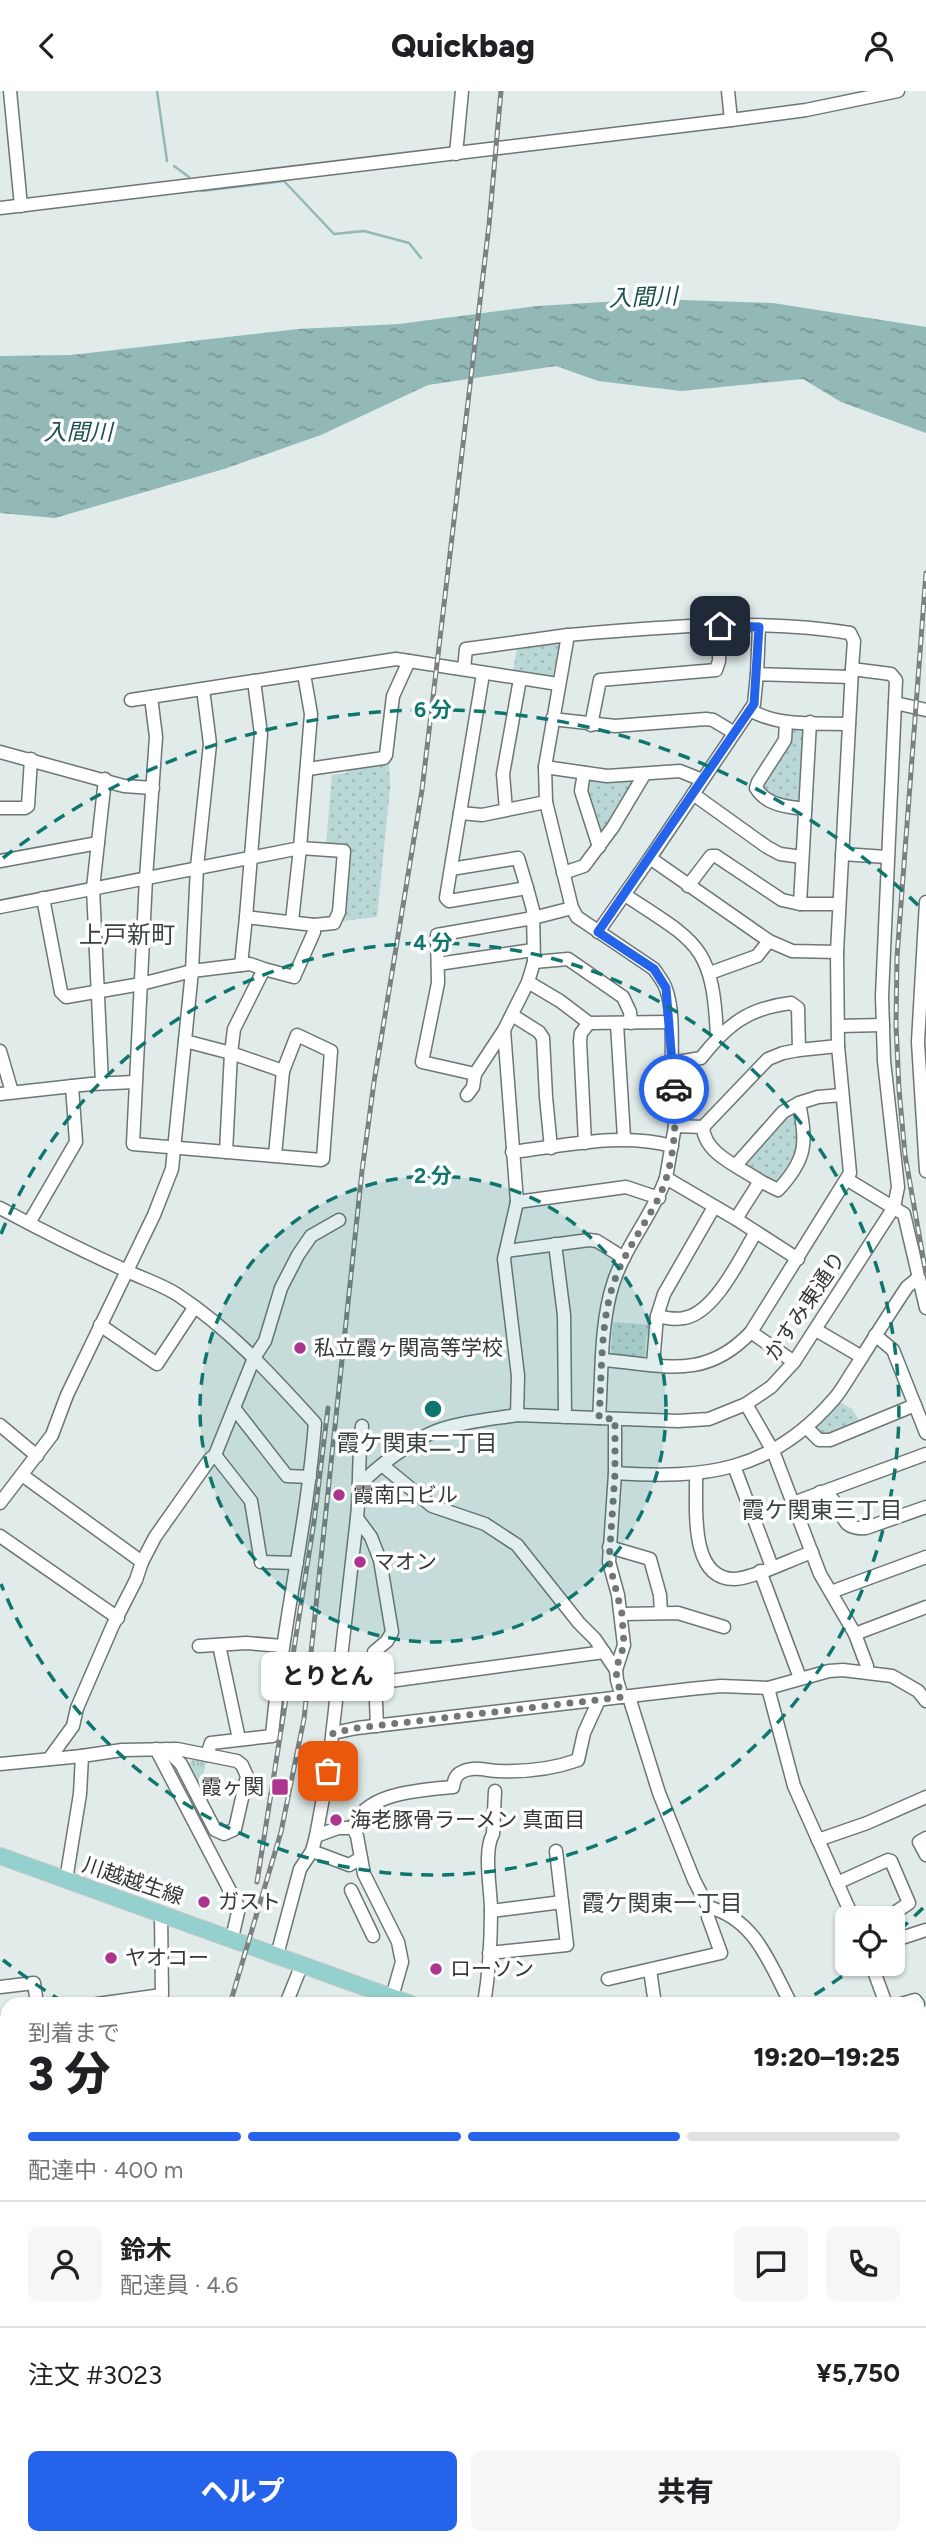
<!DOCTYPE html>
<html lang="ja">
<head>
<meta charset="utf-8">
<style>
	body { margin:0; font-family:Figtree,"Noto Sans JP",sans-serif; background:#f6f6f6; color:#202124; height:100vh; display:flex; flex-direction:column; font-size:26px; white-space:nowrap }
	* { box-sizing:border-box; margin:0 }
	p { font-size:23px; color:#757577 }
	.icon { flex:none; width:38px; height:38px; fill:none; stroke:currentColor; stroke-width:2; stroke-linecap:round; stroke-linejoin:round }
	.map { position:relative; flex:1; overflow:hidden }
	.drawer { position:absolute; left:0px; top:1906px; width:928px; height:548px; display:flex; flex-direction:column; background:#fff; border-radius:21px 21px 0 0; box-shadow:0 2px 5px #0004 }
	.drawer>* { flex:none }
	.fabs { position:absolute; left:835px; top:1815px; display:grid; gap:14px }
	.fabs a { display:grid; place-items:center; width:70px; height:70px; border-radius:10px; background:#fff; box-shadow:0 2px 5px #0004; font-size:35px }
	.pin { position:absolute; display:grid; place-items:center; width:60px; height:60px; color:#fff; margin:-30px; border-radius:14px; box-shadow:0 4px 10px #0006 }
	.courier { position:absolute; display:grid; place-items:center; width:70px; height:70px; margin:-35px; border:5px solid #2563eb; border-radius:50%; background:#fff; color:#222; box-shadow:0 2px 9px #0007 }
	.bubble { position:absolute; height:49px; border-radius:10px; background:#fff; box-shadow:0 2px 5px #0004; font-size:23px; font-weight:800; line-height:49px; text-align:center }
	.overview em { font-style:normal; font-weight:800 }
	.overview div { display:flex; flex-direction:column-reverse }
	.overview { display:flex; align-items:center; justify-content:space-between; height:119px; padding:0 28px }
	h1 { font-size:46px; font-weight:800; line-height:52px }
	.bar { display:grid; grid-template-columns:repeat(4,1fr); gap:10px 7px; align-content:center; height:84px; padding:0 28px }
	.bar i { height:9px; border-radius:5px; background:#e0e0e0 }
	.bar .selected { background:#2563eb }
	.bar p { grid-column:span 4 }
	.line { display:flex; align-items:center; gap:18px; padding:0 28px; border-top:2px solid #e0e0e0 }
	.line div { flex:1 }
	.round { display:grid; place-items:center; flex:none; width:74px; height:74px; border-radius:10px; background:#f6f6f6 }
	.primary-button { display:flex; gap:14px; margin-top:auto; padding:14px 28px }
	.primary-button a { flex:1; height:80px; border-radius:10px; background:#2563eb; color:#fff; font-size:28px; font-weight:800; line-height:80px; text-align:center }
	.primary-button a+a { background:#f6f6f6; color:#202124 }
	header { display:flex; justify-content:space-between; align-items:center; height:91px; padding:0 28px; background:#fff; font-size:32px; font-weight:800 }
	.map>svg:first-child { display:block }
	.built { fill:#cbdedc }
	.grass { fill:url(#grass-tufts) }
	.park { fill:url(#park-dots) }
	.water { fill:url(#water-ripples) }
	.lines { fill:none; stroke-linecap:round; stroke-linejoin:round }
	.stream { stroke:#92b9b6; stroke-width:2.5 }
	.minor-casing { stroke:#6d7675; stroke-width:15 }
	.major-casing { stroke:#c6c8c7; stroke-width:18 }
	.minor { stroke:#fff; stroke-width:12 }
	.major { stroke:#94d0cd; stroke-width:16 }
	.rail-casing { stroke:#7a8180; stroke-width:5 }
	.rail { stroke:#fff; stroke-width:2.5; stroke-dasharray:8; stroke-linecap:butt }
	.done { stroke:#717776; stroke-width:7; stroke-dasharray:0 12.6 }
	.route { stroke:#2563eb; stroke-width:9 }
	.ring { fill:none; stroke:#0f766e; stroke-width:3.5; stroke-dasharray:12 9 }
	.poi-dot { fill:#ac368d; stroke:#fff; stroke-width:2.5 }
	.labels { text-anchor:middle; stroke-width:7; stroke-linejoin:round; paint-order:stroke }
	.street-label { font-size:21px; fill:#353938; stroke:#fff }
	.poi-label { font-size:21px; fill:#353938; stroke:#fff; text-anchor:start }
	.water-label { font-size:23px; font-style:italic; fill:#19524f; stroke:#fff }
	.neighbourhood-label { font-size:23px; fill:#3b4443; stroke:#fff }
	.quarter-label { font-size:24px; fill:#3b4443; stroke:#fff }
	.centre { fill:#0f766e; stroke:#fff; stroke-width:3.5 }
	.ring-label { font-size:21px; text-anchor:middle; font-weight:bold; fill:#0f766e; stroke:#fff; stroke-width:7; stroke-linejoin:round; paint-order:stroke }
</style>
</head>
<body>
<header><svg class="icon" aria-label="back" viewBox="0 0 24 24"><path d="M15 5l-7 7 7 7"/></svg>Quickbag<svg class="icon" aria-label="person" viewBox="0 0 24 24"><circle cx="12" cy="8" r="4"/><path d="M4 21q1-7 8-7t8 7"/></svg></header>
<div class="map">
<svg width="926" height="2453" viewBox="0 0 926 2453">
	<defs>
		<pattern id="grass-tufts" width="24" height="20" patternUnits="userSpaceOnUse" patternTransform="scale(1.75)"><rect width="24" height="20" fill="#b9d7d4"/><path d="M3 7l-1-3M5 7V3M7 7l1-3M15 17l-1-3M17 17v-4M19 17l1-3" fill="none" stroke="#a0b9b7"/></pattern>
		<pattern id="park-dots" width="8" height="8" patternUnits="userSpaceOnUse" patternTransform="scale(1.75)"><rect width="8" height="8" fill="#b9d7d4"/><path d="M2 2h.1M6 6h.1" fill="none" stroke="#a0b9b7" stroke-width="1.8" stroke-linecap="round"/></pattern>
		<pattern id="water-ripples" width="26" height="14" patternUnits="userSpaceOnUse" patternTransform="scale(1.75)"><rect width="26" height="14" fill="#92b9b6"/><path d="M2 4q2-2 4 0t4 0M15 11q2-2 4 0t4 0" fill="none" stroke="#789795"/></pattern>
	</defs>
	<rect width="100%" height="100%" fill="#e0ebea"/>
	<!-- built -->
	<polygon class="built" points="46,2447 205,2447 204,2453 51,2453"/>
	<!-- grass -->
	<polygon class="grass" points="194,1668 206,1671 200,1700 188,1673"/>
	<!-- park -->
	<g class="park">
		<polygon points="561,550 552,587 512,583 518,554"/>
		<polygon points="792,635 803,637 806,641 802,707 798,712 774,707 762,700 761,693"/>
		<polygon points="389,671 390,697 377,826 342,830 348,756 326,754 332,684 347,682 347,677"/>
		<polygon points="627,688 633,693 608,735 602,740 598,739 586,702 588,689"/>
		<polygon points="793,1021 797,1024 797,1049 800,1050 794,1072 790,1072 777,1095 755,1079 752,1080 745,1075 745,1069 780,1028"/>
		<polygon points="613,1231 651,1234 650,1243 646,1245 645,1264 642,1267 613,1265 611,1262"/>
		<polygon points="836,1309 852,1318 862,1333 826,1346 814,1339 815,1334"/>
	</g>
	<!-- water -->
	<polygon class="water" points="653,208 773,212 926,236 926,342 841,311 803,288 681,300 598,290 556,275 428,294 321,344 224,378 55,427 0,422 0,265 71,264 298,238 399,233 537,215"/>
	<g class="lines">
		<!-- stream -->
		<g class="stream">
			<polyline points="157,0 167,70"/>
			<polyline points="174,75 189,86"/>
			<polyline points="202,100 284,90 334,143 364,140 409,152 421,167"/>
		</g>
		<!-- minor casing -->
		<g class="minor-casing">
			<g id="minor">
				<polyline points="10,0 21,115"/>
				<polyline points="728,0 731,29"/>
				<polyline points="456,63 462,0"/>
				<polyline points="0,117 731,29 806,19 898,0"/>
				<polyline points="464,578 466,558 568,544"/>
				<polyline points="757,583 759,536"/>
				<polyline points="151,606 156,646 146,787 133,1053 321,1069 323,1068 331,960 297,944 283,980 275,1064"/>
				<polyline points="131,609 396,568 558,593"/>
				<polyline points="895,612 926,619"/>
				<path d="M750,619C779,636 816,632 849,633"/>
				<polyline points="552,628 615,635 706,628 713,629 733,641"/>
				<path d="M786,631L785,649L758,691L756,697C766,714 787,716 805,718"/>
				<polyline points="591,634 600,589 716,579 719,570 720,535"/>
				<polyline points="0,661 124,695 153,697"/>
				<polyline points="545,676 607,685 680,680 702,689"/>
				<polyline points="308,678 384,667 386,664 393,605 409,570"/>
				<polyline points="584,682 581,700 599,756"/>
				<polyline points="693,703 767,756 780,763 802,766"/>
				<polyline points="0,717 25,717 28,715 31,668"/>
				<polyline points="506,719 503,683 520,588"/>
				<polyline points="460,722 482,724 546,711"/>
				<polyline points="842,763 887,766"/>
				<polyline points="0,770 98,752"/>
				<path d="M451,778L518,767L527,797L449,810L446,807C458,732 471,657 483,583"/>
				<polyline points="563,782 584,775 613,736 644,684"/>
				<polyline points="688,795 711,765 716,765 782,809 800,813 838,813"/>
				<path d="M625,804C698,852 713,854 717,946"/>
				<polyline points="43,807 61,901 66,906 141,893 192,880 241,874"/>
				<polyline points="926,811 918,951 926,1080"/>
				<polyline points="800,813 810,631"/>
				<polyline points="0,816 300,757 311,623 304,583"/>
				<polyline points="246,826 261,643 254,590"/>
				<polyline points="292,830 300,757 344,760 339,821 334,832 314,834"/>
				<polyline points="598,841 650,767"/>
				<polyline points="837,861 792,860 769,850 650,767 754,613 757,583 851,586"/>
				<polyline points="534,871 568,868 623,906 630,921 631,932"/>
				<polyline points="438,873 533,859"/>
				<polyline points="710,882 757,865 769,850"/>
				<polyline points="528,891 560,910 589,932 670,931"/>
				<polyline points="512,924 539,941 543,947 546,1006 551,1057"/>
				<polyline points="617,933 624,1047"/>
				<polyline points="838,935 883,934"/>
				<polyline points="185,950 231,962 283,980"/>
				<polyline points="0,960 12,1001"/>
				<polyline points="475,983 422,971 438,892 437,844 533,827 572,817"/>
				<polyline points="102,992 93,797 105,688"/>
				<polyline points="0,1003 91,993 135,991"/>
				<polyline points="467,1004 473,996 475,983 504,939"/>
				<polyline points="799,1012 818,1006 842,1004"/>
				<path d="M675,1035L703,1036C704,1063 740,1076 760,1090L736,1128"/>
				<polyline points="703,1036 768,968 783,962 799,959"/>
				<polyline points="585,1052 580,950 581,942 589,932"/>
				<polyline points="226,1061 231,962 234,938 264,878 294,886 314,841 314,834 246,826 241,874 250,873 264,878"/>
				<path d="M512,1061C565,1055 620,1041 672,1055"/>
				<path d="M736,1074L783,1021L799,1012C807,1052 807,1068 778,1099L760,1090"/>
				<polyline points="848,1089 904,1123 926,1217"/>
				<polyline points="517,1111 626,1096 659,1107"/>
				<path d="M0,1117C41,1139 83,1160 125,1179C143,1188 161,1193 178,1204C231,1239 273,1286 315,1332C307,1437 281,1540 272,1645L211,1652L207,1664"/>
				<polyline points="29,1132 76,1051 72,995"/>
				<polyline points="555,1153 564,1224 565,1326"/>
				<polyline points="506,1160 589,1149 597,1150 624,1167"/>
				<path d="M798,1168L736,1128L666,1087L675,1035L672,972L701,967C727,934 748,917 791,912L798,917L799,959L838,955"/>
				<path d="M657,1225C666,1227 675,1229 684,1227C715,1222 740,1167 756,1141"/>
				<polyline points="100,1234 157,1273 194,1217"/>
				<polyline points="816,1239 862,1266"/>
				<polyline points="751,1241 794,1271"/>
				<polyline points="875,1244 893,1259 926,1342"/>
				<path d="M604,1269C663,1274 705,1290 751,1241L850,1082L838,955L837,861L852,578L854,550L850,542C759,527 660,536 568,544L545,676L546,711L572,817L577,826L654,878C658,884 664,891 666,898C674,920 671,949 672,972"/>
				<polyline points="653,1273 657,1225 664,1203 714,1116"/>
				<polyline points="746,1313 773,1360 820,1483 855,1543 867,1575 867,1581"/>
				<polyline points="234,1317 287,1385 310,1386"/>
				<polyline points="517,1324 518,1285 504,1168 517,1111 504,939 528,891 534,871 533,819 527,797"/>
				<path d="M599,1327C602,1285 600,1233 613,1193C625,1155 652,1125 666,1087"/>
				<polyline points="615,1328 615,1382 609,1471 618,1504 624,1554 616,1579"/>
				<polyline points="0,1334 37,1365"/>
				<polyline points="806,1336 819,1349 830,1349 915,1314"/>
				<polyline points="215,1364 251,1410 261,1471 297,1472"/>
				<polyline points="382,1374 432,1415 485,1433 517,1454 579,1532 595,1548 616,1579 617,1589 622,1606"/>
				<polyline points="734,1375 772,1476"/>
				<path d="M615,1382C705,1388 771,1381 834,1308C842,1299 848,1287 855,1277C872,1250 889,1223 907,1196L919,1186"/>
				<path d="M696,1383C697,1413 688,1489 735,1488C754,1487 792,1468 812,1461"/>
				<polyline points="22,1384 142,1471 155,1446 210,1368 215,1364 254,1267 265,1250 281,1197 298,1164 311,1145 339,1129"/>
				<path d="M360,1394C376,1376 413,1349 436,1340C459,1331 492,1328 517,1324L678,1330L709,1328L746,1313L771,1296L794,1271L894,1116L898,1096L884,970L882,905L896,589L891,583L852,578"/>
				<path d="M820,1401C823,1403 827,1404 830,1406C846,1419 837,1439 866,1437L926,1416"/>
				<polyline points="0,1412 52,1344 67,1304 154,1124 172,1078 192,880 197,776 210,653 203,598"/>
				<polyline points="793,1412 926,1363"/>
				<polyline points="357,1427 371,1446 380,1469 392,1541 387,1550 374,1561 377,1635"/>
				<polyline points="0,1445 118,1527"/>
				<polyline points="609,1456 650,1468 660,1504 661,1522"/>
				<polyline points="760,1480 800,1587"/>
				<polyline points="831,1501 926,1466"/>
				<polyline points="622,1523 678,1522 724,1536"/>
				<polyline points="855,1543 926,1516"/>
				<polyline points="219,1554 239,1648"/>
				<polyline points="199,1555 246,1552 283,1555"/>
				<polyline points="375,1592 604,1561"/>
				<polyline points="768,1597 794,1695 853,1827"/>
				<polyline points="333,1642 357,1637 690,1598 721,1595 768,1597 829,1580 843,1579 892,1585 918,1600 926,1610"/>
				<polyline points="156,1658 239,1817 232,1847"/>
				<polyline points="49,1668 73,1635 77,1617 113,1534 136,1489 142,1471"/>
				<polyline points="0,1673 82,1665"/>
				<path d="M353,1737C364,1701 422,1699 453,1696C454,1690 455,1685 460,1682C472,1674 487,1680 499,1680C526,1681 553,1678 578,1669L584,1642L599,1609"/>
				<polyline points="316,1745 338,1737 353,1737 357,1745 364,1783 398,1851 402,1871 392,1906"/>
				<polyline points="926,1747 919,1751 926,1764"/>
				<polyline points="818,1749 867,1732 926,1706"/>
				<polyline points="312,1760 349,1774 361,1767"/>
				<polyline points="66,1789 80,1703 82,1665 122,1659 177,1658 237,1670 242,1674 247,1685 235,1738 224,1743 215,1739 181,1673 166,1658"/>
				<polyline points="837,1792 888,1769 891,1770 909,1812 887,1827"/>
				<polyline points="351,1799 373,1845"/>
				<path d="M708,1816C756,1828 770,1874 791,1913"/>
				<polyline points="491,1820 562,1811"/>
				<polyline points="892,1850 926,1839"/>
				<polyline points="489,1862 567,1854 556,1760"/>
				<path d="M277,1864L300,1778L312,1760L316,1745L328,1680L357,1427C360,1396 358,1366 362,1335"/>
				<polyline points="871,1872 886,1913"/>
				<polyline points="650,1879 655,1913"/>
				<polyline points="608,1888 721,1862 708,1826 708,1816 694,1789 659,1702 629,1606"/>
				<polyline points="0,1896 34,1892 37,1913"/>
				<polyline points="97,1913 162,1904 161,1823"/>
				<polyline points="286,1913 302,1873"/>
				<path d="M484,1913C489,1883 491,1850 491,1819C491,1799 483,1760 493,1743L495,1700"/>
				<polyline points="901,1913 915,1909 918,1913"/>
				<polyline points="920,1926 926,1951"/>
				<polyline points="0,1931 7,1929"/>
				<polyline points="920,2008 926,2011"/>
				<polyline points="0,2044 7,2041"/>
				<polyline points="0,2076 7,2102"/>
				<polyline points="0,2168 7,2171"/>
				<polyline points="920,2174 926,2172"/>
				<polyline points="0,2215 7,2210"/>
				<polyline points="920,2323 926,2322"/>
				<polyline points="7,2379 2,2389 7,2397"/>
				<polyline points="920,2379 926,2378"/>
				<polyline points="0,2424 7,2414"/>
				<polyline points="641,2446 655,2453"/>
				<polyline points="842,2446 853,2453"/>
				<polyline points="33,2453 40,2446"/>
				<polyline points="230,2453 231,2449 266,2450 266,2453"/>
				<polyline points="375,2453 376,2446"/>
				<polyline points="455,2453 456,2446"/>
				<polyline points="477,2453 478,2446"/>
				<polyline points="535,2453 537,2446"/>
				<polyline points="670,2453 674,2446"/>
				<polyline points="727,2453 727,2446"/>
				<polyline points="821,2453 823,2446"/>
			</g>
		</g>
		<!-- major casing -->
		<g class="major-casing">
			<g id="major">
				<polyline points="0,1765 411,1913"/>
				<polyline points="920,2095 926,2096"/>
			</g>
		</g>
		<!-- minor -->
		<use href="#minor" class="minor"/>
		<!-- major -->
		<use href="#major" class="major"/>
		<!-- rail casing -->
		<g class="rail-casing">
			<g id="rail">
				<polyline points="926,482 897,866 896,934 899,998 905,1064 926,1183"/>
				<polyline points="257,1791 314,1431 328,1317"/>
				<polyline points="230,1913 281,1741 304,1628 362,1080 374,991 422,699 489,134 501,0"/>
				<polyline points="0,2356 7,2344"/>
			</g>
		</g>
		<!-- rail -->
		<use href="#rail" class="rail"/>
	</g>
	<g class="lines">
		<!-- done -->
		<path class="done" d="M328,1680L333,1642L357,1637L622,1606L617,1589L616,1578L624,1554L622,1523L609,1471L615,1382V1328L599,1327C602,1285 600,1234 613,1194C623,1163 643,1137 658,1108C674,1076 677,1034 674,998"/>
		<!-- route -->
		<polyline class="route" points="674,998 666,897 654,878 598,841 754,613 759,536 720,535"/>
	</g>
	<!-- distance rings -->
	<circle cx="433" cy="1318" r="233" fill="#0f766e" fill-opacity=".12"/>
	<g class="ring">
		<circle cx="433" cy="1318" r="233"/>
		<path d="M1 1143A466 466 0 1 1 1 1493"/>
		<path d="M923 1817A699 699 0 0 1 896 1842M859 1873A699 699 0 0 1 803 1911M63 1911A699 699 0 0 1 3 1869M3 767A699 699 0 0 1 923 819"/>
	</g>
	<!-- markers -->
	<g class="poi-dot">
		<circle cx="300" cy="1257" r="7"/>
		<circle cx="339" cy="1404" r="7"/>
		<circle cx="360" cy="1471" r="7"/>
		<rect x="271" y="1687" width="18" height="18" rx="3.5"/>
		<circle cx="336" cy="1729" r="7"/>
		<circle cx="204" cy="1811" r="7"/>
		<circle cx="111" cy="1867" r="7"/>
		<circle cx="436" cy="1878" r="7"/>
	</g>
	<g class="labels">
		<!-- street labels -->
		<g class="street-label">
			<text transform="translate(805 1215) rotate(-56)" y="7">かすみ東通り</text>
			<text transform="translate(133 1790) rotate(19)" y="7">川越越生線</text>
		</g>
		<!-- poi labels -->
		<g class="poi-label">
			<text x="314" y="1264">私立霞ヶ関高等学校</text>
			<text x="353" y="1411">霞南口ビル</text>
			<text x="374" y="1478">マオン</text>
			<text x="264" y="1703" text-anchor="end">霞ヶ関</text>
			<text x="350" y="1736">海老豚骨ラーメン 真面目</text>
			<text x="218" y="1818">ガスト</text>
			<text x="125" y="1874">ヤオコー</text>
			<text x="450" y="1885">ローソン</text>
		</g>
		<!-- water labels -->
		<g class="water-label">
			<text transform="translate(643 206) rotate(-2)" y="8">入間川</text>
			<text x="78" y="349">入間川</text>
		</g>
		<!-- neighbourhood labels -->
		<g class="neighbourhood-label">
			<text x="417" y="1360">霞ケ関東二丁目</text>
			<text x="822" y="1427">霞ケ関東三丁目</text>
			<text x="662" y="1820">霞ケ関東一丁目</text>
		</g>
		<!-- quarter labels -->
		<g class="quarter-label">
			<text x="127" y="852">上戸新町</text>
		</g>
	</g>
	<circle cx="433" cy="1318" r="10" class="centre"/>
	<g class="ring-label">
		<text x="433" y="626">6 分</text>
		<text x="433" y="859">4 分</text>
		<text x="433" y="1092">2 分</text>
	</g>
</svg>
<div class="fabs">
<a><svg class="icon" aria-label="locate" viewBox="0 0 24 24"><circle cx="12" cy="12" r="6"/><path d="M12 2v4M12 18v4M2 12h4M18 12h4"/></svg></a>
</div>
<div class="pin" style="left:328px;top:1680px;background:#ea580c"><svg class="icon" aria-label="bag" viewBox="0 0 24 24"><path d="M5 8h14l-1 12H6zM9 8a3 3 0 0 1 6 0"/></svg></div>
<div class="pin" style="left:720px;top:535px;background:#1f2937"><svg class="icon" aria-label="home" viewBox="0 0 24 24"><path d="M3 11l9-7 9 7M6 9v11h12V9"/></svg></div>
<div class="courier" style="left:674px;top:998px"><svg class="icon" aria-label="car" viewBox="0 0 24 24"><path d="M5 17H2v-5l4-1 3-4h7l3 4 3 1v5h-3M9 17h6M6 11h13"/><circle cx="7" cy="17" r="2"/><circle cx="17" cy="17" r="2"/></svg></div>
<div class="bubble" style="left:261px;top:1561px;width:133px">とりとん</div>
<section class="drawer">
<div class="overview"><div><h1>3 分</h1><p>到着まで</p></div><em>19:20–19:25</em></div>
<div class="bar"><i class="selected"></i><i class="selected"></i><i class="selected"></i><i></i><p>配達中 · 400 m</p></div>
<div class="line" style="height:126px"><a class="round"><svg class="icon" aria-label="person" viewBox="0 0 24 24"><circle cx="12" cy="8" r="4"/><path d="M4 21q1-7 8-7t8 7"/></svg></a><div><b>鈴木</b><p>配達員 · 4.6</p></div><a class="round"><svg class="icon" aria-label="chat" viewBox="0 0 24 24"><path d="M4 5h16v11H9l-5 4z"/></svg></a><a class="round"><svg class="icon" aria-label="phone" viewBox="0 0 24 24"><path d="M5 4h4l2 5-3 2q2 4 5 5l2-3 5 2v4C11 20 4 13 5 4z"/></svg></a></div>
<div class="line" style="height:91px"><div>注文 #3023</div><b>¥5,750</b></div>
<div class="primary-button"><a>ヘルプ</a><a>共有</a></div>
</section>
</div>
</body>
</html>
